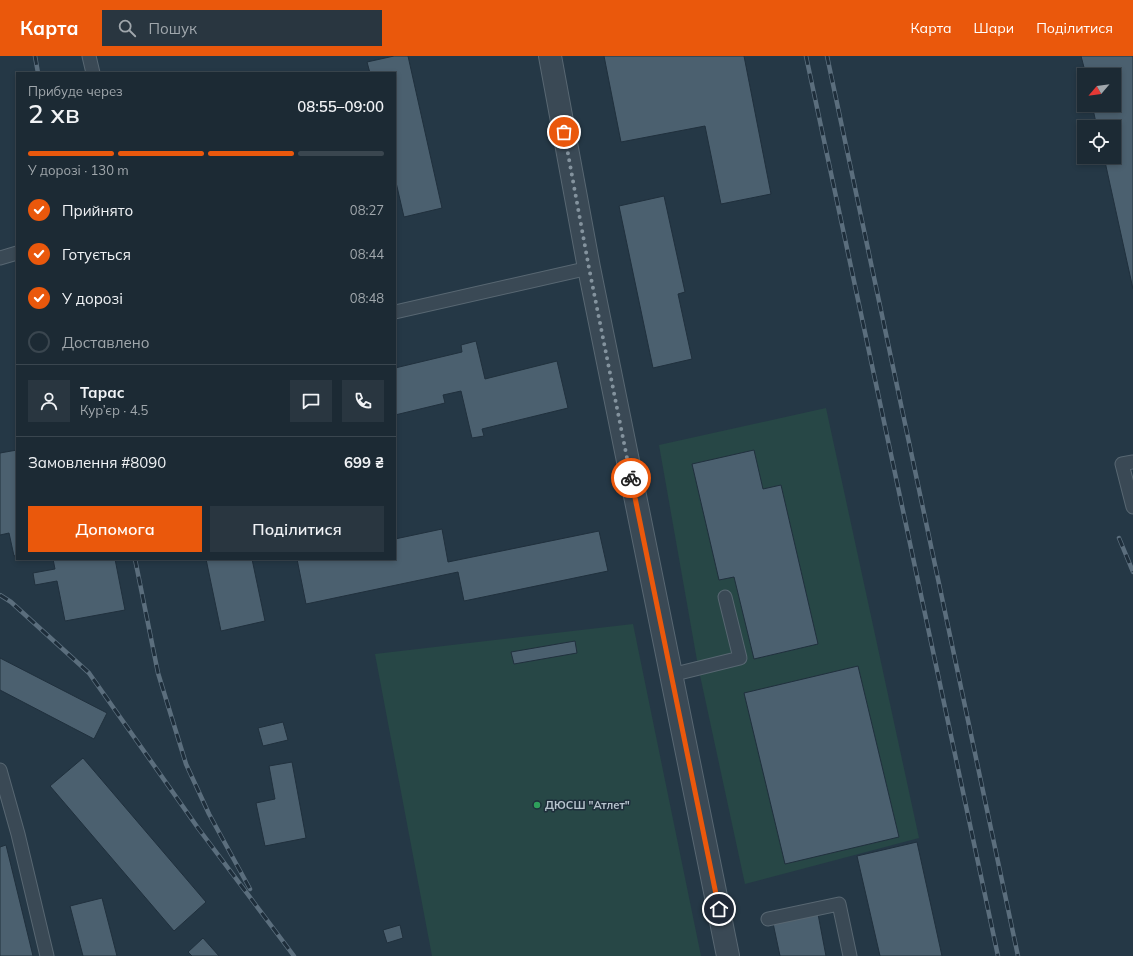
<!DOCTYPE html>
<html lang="uk">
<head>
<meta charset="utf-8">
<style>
	body { margin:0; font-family:Mulish,sans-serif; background:#293640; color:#f1f3f6; height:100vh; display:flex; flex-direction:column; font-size:15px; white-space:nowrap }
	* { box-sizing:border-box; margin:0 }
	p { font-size:13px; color:#a0a7ac }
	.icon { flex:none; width:22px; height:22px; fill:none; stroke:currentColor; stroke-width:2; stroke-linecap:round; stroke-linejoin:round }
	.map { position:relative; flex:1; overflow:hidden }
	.details { position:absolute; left:16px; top:16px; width:380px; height:488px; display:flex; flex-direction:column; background:#1c2a34; border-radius:0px; box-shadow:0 2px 6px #0003,0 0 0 1px #3a464f }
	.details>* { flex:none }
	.needle { width:26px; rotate:241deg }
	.fabs { position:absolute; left:1077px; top:12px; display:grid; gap:8px }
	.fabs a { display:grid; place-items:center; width:44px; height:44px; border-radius:0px; background:#1c2a34; box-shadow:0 2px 6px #0003,0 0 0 1px #3a464f; font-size:20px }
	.pin { position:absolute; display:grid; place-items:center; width:34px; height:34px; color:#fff; margin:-17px; border:2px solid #fff; border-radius:50%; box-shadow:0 1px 4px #0007 }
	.courier { position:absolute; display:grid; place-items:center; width:40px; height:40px; margin:-20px; border:3px solid #ea580c; border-radius:50%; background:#fff; color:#222; box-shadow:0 1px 5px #0007 }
	.overview em { font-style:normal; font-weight:600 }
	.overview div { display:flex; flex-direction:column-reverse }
	.overview { display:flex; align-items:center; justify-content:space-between; height:68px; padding:0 12px }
	h1 { font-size:26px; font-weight:600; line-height:30px }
	.bar { display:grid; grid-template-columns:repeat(4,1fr); gap:6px 4px; align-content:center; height:48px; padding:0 12px }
	.bar i { height:5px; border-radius:3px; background:#3a464f }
	.bar .on { background:#ea580c }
	.bar p { grid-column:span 4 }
	.line { display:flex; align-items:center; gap:10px; padding:0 12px; border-top:1px solid #3a464f }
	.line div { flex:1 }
	.round { display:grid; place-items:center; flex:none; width:42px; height:42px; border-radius:0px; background:#293640 }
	ol { padding:0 12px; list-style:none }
	li { display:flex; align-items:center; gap:12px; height:44px }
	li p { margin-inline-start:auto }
	li .icon { padding:4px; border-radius:50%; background:#ea580c; color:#fff; stroke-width:4 }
	li:last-child { color:#a0a7ac }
	li i { width:22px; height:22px; border:2px solid #3a464f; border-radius:50% }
	.button { display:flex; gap:8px; margin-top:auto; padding:8px 12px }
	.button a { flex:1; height:46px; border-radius:0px; background:#ea580c; color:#fff; font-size:16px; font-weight:600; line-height:46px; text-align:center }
	.button a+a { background:#293640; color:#f1f3f6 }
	header { display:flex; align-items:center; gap:24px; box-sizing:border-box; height:56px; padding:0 20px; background:#ea580c; color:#fff }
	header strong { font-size:19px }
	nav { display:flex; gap:22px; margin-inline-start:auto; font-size:14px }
	.search { width:280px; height:36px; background:#293640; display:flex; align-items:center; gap:10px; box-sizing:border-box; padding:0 14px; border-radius:0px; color:#a0a7ac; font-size:15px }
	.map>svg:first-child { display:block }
	.green { fill:#274746 }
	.building { fill:#4b606f; stroke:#20303d }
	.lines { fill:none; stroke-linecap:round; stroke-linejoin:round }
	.lane-casing { stroke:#586772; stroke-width:15 }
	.street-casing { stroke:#586772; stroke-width:24 }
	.lane { stroke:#3a4955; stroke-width:13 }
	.street { stroke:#3a4955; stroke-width:22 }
	.rail-casing { stroke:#5b6e7d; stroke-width:4.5 }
	.rail { stroke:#1e2e3b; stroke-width:3; stroke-dasharray:9; stroke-linecap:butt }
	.done { stroke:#84939e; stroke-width:4; stroke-dasharray:0 7.2 }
	.route { stroke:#ea580c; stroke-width:5 }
	.leisure-dot { fill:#2e9e5b; stroke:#1e2e3b; stroke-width:1.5 }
	.labels { text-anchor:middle; stroke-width:3; stroke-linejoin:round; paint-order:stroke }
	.poi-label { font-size:11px; font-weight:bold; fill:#b7c4ce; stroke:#1e2e3b; text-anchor:start }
</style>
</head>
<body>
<header>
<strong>Карта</strong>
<div class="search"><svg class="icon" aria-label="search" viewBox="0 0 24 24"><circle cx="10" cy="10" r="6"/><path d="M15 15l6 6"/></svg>Пошук</div>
<nav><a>Карта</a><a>Шари</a><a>Поділитися</a></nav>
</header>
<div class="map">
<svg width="1133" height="900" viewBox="0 0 1133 900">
	<rect width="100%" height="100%" fill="#253846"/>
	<!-- green -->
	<g class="green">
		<polygon points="826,352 919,782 745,828 698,610 659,389"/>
		<polygon points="633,568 701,900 432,900 375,598"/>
	</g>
	<!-- building -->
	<g class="building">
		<polygon points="394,0 408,0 442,152 404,161 395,122 395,17 370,17 367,6"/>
		<polygon points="604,0 744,0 771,138 721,148 705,70 621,86"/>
		<polygon points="1081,0 1133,0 1133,233 1104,101 1114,101 1114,71 1097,71 1092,49 1114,49 1114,19 1086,19"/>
		<polygon points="664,140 685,236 678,238 692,303 653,312 619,150"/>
		<polygon points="476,285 485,323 557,305 568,352 482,373 484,380 472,382 461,335 443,339 445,347 395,359 395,312 462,296 461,289"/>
		<polygon points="17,394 17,499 14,500 9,477 0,479 0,397"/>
		<polygon points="754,394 763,433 781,429 818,588 754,603 734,521 719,524 692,408"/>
		<polygon points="442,473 448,506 599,475 608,515 464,545 458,516 306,548 297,503 395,503 395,483"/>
		<polygon points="53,503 115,503 125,554 65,565 57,525 35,529 33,517 55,513"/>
		<polygon points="206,503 252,503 265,565 221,575"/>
		<polygon points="575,585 577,597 514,608 511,596"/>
		<polygon points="0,602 107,657 94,683 0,634"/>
		<polygon points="858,610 899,781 785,808 744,637"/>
		<polygon points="283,666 288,684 263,690 258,672"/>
		<polygon points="83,702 206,846 174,875 50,730"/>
		<polygon points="292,706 306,782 265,790 256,747 275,743 269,710"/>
		<polygon points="917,786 942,900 880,900 857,800"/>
		<polygon points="6,789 33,900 0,900 0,791"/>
		<polygon points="102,842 117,900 83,900 70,850"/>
		<polygon points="818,858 826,900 780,900 773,867"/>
		<polygon points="400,869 403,882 387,887 383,874"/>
		<polygon points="203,882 219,900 192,900 188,896"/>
	</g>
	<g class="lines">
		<!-- lane casing -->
		<g class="lane-casing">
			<g id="lane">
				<polyline points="89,0 93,17"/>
				<polyline points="0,202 17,197"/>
				<polyline points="395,256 589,212"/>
				<polyline points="1133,406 1122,408 1133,451"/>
				<polyline points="671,619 740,602 725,541"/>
				<polyline points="0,714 18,778 47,900"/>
				<polyline points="768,863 839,848 850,900"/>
			</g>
		</g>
		<!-- street casing -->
		<g class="street-casing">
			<polyline id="street" points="550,0 589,212 728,900"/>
		</g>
		<!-- lane -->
		<use href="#lane" class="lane"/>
		<!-- street -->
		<use href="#street" class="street"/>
		<!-- rail casing -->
		<g class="rail-casing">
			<g id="rail">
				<polyline points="35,0 38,17"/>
				<polyline points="806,0 998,900"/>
				<polyline points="827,0 1018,900"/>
				<polyline points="1119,482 1133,516"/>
				<polyline points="135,503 158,617 186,708 209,758 250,833"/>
				<polyline points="0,539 11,546 89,617 198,772 294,900"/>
			</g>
		</g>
		<!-- rail -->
		<use href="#rail" class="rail"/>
	</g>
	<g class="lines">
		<!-- done -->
		<polyline class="done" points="564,76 589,212 631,422"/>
		<!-- route -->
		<polyline class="route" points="631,422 719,853"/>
	</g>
	<!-- markers -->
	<circle class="leisure-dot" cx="537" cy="749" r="4"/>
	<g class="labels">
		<!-- poi labels -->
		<g class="poi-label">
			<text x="545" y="753">ДЮСШ "Атлет"</text>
		</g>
	</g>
</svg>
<div class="fabs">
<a><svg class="needle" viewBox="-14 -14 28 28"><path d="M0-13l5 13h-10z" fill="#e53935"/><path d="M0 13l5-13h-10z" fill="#a0a7ac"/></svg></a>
<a><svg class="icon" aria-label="locate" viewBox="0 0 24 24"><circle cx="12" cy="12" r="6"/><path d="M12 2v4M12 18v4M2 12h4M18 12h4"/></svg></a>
</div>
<div class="pin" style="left:564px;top:76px;background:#ea580c"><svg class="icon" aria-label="bag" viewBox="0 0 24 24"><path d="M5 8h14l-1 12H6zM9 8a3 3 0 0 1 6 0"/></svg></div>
<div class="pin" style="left:719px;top:853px;background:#1f2937"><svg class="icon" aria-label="home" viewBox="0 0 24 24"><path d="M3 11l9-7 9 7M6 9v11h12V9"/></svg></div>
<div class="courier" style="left:631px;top:422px"><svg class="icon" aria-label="bike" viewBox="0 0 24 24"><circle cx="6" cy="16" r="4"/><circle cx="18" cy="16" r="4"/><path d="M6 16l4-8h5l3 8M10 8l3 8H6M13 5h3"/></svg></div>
<section class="details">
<div class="overview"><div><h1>2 хв</h1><p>Прибуде через</p></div><em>08:55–09:00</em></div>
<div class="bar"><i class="on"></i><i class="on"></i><i class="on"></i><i></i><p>У дорозі · 130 m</p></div>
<ol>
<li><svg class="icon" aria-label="check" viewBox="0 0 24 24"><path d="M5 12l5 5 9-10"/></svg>Прийнято<p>08:27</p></li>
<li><svg class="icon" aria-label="check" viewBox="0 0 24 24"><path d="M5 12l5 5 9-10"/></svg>Готується<p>08:44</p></li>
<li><svg class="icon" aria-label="check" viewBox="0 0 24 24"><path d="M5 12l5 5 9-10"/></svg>У дорозі<p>08:48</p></li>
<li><i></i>Доставлено</li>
</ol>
<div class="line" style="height:72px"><a class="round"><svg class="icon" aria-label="person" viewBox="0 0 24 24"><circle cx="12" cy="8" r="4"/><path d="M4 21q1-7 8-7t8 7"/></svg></a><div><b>Тарас</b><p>Кур’єр · 4.5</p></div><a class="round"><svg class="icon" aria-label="chat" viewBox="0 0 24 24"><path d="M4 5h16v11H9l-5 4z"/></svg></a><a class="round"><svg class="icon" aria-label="phone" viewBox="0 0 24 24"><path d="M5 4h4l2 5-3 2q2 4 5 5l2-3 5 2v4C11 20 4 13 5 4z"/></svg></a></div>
<div class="line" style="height:52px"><div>Замовлення #8090</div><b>699 ₴</b></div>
<div class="button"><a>Допомога</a><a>Поділитися</a></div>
</section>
</div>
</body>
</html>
